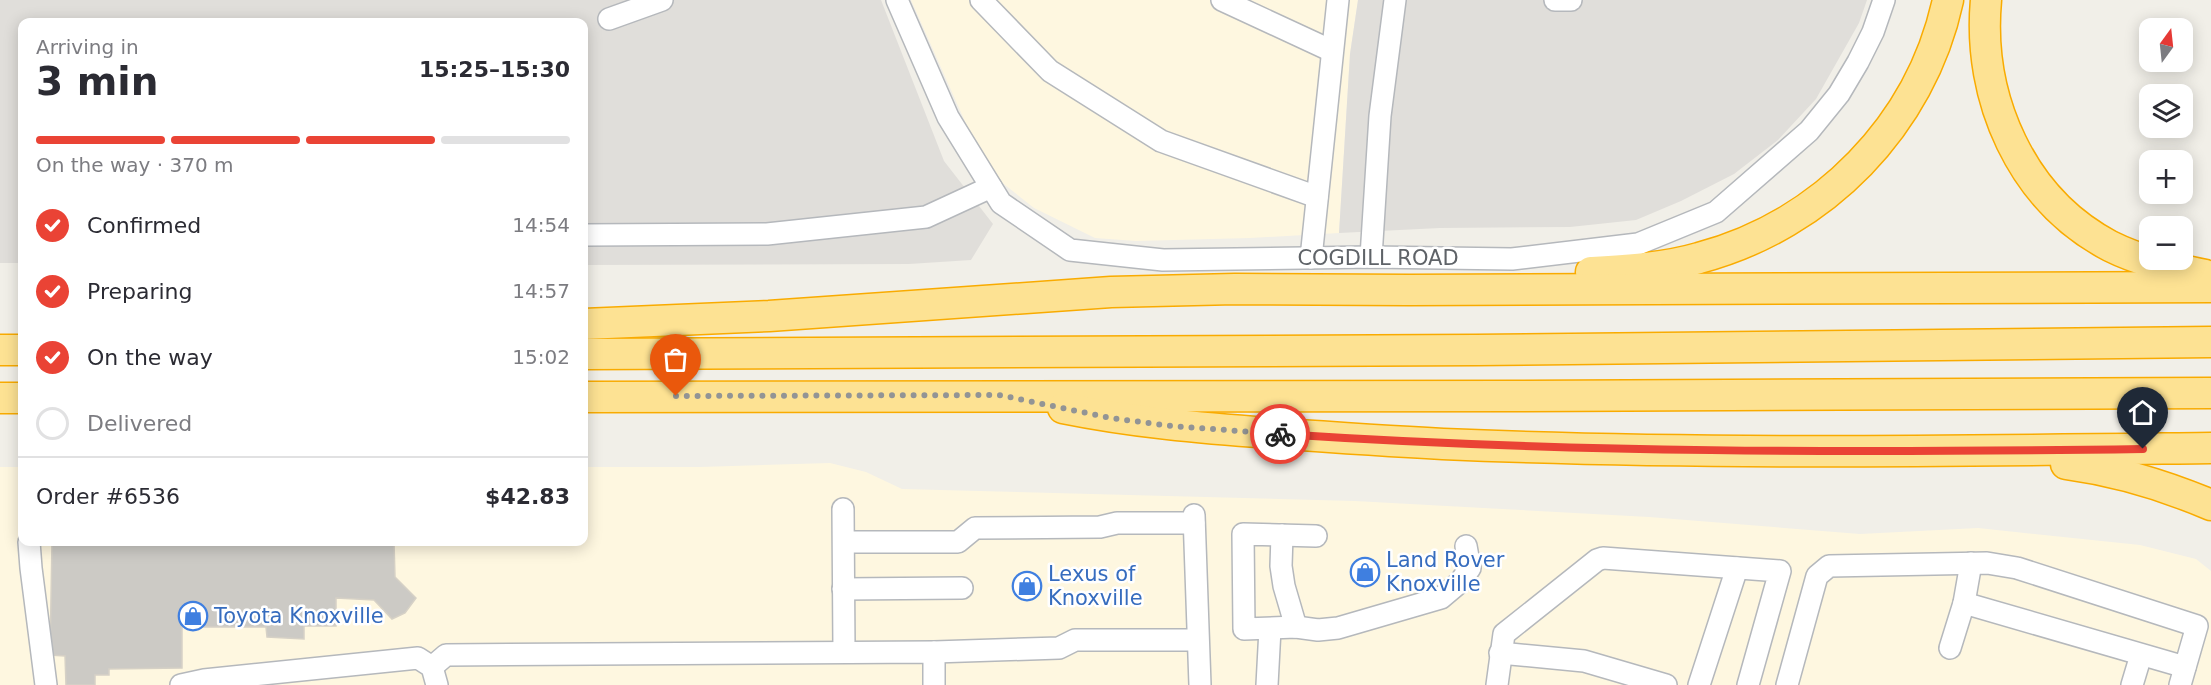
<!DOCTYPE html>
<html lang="en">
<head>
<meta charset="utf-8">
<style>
	body { margin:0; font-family:"DejaVu Sans",sans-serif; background:#f7f7f7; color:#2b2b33; height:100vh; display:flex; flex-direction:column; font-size:22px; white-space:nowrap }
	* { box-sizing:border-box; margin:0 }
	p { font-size:20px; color:#7c7c81 }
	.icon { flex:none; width:33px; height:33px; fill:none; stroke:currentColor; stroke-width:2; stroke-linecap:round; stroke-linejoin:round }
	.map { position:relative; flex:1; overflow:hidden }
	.side { position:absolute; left:18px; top:18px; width:570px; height:528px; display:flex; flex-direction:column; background:#fff; border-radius:12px; box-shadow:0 3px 15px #0003 }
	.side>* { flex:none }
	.needle { width:39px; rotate:15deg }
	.controls { position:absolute; left:2139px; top:18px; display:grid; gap:12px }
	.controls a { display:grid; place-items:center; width:54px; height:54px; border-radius:12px; background:#fff; box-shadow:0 3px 15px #0003; font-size:30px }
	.pin { position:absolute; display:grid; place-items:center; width:51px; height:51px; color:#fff; margin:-62px -26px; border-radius:50% 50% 50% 0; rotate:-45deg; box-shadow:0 0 6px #0007 }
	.pin .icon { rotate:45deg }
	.courier { position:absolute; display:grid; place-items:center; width:60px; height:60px; margin:-30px; border:4px solid #ea4335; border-radius:50%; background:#fff; color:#222; box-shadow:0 2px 8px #0007 }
	.head em { font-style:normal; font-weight:700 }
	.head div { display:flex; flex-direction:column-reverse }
	.head { display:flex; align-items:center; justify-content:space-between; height:102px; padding:0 18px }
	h1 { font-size:39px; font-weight:700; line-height:45px }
	.bar { display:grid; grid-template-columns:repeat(4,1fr); gap:9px 6px; align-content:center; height:72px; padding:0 18px }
	.bar i { height:8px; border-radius:4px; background:#e1e1e2 }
	.bar .active { background:#ea4335 }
	.bar p { grid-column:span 4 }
	.line { display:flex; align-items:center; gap:15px; padding:0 18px; border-top:2px solid #e1e1e2 }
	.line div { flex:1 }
	ol { padding:0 18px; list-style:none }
	li { display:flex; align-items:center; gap:18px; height:66px }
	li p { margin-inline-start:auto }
	li .icon { padding:6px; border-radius:50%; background:#ea4335; color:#fff; stroke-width:4 }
	li:last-child { color:#7c7c81 }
	li i { width:33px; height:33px; border:3px solid #e1e1e2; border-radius:50% }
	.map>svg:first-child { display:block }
	.commercial { fill:#fef7e0 }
	.industrial { fill:#e0deda }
	.building { fill:#cccac5; stroke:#d6d1c6; stroke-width:1.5 }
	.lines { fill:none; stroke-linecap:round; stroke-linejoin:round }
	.minor-casing { stroke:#b5b8bc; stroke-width:24 }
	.highway-casing { stroke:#f9ab00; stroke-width:33 }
	.minor { stroke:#fff; stroke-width:21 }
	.highway { stroke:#fde293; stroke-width:30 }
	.done { stroke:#929495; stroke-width:6; stroke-dasharray:0 10.8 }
	.route { stroke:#ea4335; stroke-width:8 }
	.labels { text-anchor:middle; stroke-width:5; stroke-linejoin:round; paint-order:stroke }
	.street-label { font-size:21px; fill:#5f6368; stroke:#fff }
	.shop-label { font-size:21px; fill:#366cbe; stroke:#fff; text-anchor:start }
</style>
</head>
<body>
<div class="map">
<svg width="2211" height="685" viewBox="0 0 2211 685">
	<rect width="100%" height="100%" fill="#f1efe8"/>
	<!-- commercial -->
	<g class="commercial">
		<polygon points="911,0 1358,0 1350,54 1339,233 1250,238 1136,241 1095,238 1034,208 1000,181 975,144"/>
		<polygon points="830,463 866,472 902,489 1355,501 1649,517 1860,534 1978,528 2140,545 2196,559 2211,571 2211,685 0,685 0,467 22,467 22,542 584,542 584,467 700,467"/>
	</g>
	<!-- industrial -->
	<g class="industrial">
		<polygon points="0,0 881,0 944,161 993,224 971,260 909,264 584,265 584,22 22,22 22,263 0,263"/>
		<polygon points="1358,0 1867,0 1859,23 1816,99 1778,140 1734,174 1681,201 1636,220 1570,227 1440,228 1339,233 1350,54"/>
	</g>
	<!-- building -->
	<polygon class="building" points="52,542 394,542 395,577 416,598 405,613 392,619 374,600 336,598 336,626 304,626 304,639 267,637 266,627 182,627 182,668 109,669 109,675 95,675 95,685 66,685 65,656 50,655"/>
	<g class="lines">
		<!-- minor casing -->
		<g class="minor-casing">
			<g id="minor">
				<polyline points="897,0 948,117 1001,203 1070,250 1163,260 1371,257 1512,259 1638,244 1716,212 1809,131 1839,94 1858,62 1873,32 1884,0"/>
				<polyline points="981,0 1050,71 1161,141 1317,197"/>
				<polyline points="1222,0 1332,51"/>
				<polyline points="1555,0 1571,0"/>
				<polyline points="609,19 662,0"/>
				<polyline points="584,235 767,234 926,217 991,187"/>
				<polyline points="1371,257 1380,116 1395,0"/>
				<polyline points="1311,258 1338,0"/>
				<polyline points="843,509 844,651"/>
				<polyline points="1194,515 1200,685"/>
				<polyline points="1282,535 1281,566 1284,586 1296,627"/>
				<polyline points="1316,536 1243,534 1244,629 1296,627 1318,630 1338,628 1441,598 1460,582 1470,568 1466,546"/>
				<polyline points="29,542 31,568 46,685"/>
				<polyline points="844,542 958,542 975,528 1100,527 1117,523 1194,523"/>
				<polyline points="843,589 962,588"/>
				<polyline points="1964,603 2185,667"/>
				<polyline points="1950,648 1964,603 1971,563"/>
				<polyline points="934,652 1059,648 1075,640 1197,640"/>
				<polyline points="1500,653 1584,661 1666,685"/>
				<polyline points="432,667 446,655 934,652 934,685"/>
				<polyline points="181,685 204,680 418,658 432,667 437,685"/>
				<polyline points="1267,685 1270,629"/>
				<polyline points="1497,685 1504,634 1597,560 1603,558 1780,571 1748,685"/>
				<polyline points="1699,685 1737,568"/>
				<polyline points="1787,685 1817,576 1829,566 1987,563 2017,568 2197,626 2180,685"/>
				<polyline points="2132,685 2141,655"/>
			</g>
		</g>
		<!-- highway casing -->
		<g class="highway-casing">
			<g id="highway">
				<path d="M1986,0C1977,98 2021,199 2110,246C2140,261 2172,268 2205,275"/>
				<path d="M1591,272C1627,270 1665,268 1699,258C1823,225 1921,125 1948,0"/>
				<polyline points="584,324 769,316 1111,292 1235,289 1409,290 2211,287"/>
				<polyline points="0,350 22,350"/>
				<polyline points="584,354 1476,350 2211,342"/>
				<polyline points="584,397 1518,396 2211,393"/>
				<polyline points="0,398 22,398"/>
				<path d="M1063,408C1132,422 1200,428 1270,433C1327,437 1385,441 1443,444C1699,455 1955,451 2211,448"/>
				<path d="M2066,464C2117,471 2164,485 2211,505"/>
			</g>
		</g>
		<!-- minor -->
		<use href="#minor" class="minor"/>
		<!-- highway -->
		<use href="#highway" class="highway"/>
	</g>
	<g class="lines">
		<!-- done -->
		<polyline class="done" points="676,396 999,395 1111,418 1171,426 1280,434"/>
		<!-- route -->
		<path class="route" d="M1280,434C1567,453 1855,453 2143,449"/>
	</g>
	<!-- icons -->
	<defs>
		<g id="shop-ring" transform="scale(1.5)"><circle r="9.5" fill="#fff" stroke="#3f7fe0" stroke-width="1.5"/><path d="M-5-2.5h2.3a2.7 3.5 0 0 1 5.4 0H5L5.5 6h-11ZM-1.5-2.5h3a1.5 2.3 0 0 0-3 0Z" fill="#3f7fe0"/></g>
	</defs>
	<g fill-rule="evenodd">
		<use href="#shop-ring" x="1365" y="572"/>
		<use href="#shop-ring" x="1027" y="586"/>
		<use href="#shop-ring" x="193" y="616"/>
	</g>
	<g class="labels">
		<!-- street labels -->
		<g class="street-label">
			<text x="1378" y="265">COGDILL ROAD</text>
		</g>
		<!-- shop labels -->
		<g class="shop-label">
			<text x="1386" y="567">Land Rover<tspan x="1386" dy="24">Knoxville</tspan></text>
			<text x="1048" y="581">Lexus of<tspan x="1048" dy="24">Knoxville</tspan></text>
			<text x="214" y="623">Toyota Knoxville</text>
		</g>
	</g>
</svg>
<div class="controls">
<a><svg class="needle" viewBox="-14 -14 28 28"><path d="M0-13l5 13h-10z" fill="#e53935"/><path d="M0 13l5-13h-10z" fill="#7c7c81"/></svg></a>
<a><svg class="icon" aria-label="layers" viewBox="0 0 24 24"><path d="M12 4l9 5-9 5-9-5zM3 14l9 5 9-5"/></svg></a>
<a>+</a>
<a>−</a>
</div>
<div class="pin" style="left:676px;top:396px;background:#ea580c"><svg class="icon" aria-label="bag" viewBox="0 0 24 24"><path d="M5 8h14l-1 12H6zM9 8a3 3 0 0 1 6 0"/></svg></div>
<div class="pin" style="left:2143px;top:449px;background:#1f2937"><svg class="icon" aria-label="home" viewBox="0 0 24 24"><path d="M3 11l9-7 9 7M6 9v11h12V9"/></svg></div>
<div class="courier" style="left:1280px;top:434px"><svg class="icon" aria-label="bike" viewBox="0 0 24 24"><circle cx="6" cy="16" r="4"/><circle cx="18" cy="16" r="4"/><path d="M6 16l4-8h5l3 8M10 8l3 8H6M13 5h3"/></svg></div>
<section class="side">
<div class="head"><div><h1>3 min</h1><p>Arriving in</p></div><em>15:25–15:30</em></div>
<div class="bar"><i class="active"></i><i class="active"></i><i class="active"></i><i></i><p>On the way · 370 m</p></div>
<ol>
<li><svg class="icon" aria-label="check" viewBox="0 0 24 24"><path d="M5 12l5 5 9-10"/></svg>Confirmed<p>14:54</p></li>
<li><svg class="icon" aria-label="check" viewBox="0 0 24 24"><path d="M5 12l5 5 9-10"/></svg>Preparing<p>14:57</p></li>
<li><svg class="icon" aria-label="check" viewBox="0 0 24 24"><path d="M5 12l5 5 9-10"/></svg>On the way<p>15:02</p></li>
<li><i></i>Delivered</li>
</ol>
<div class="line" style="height:78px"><div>Order #6536</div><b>$42.83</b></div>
</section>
</div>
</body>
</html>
